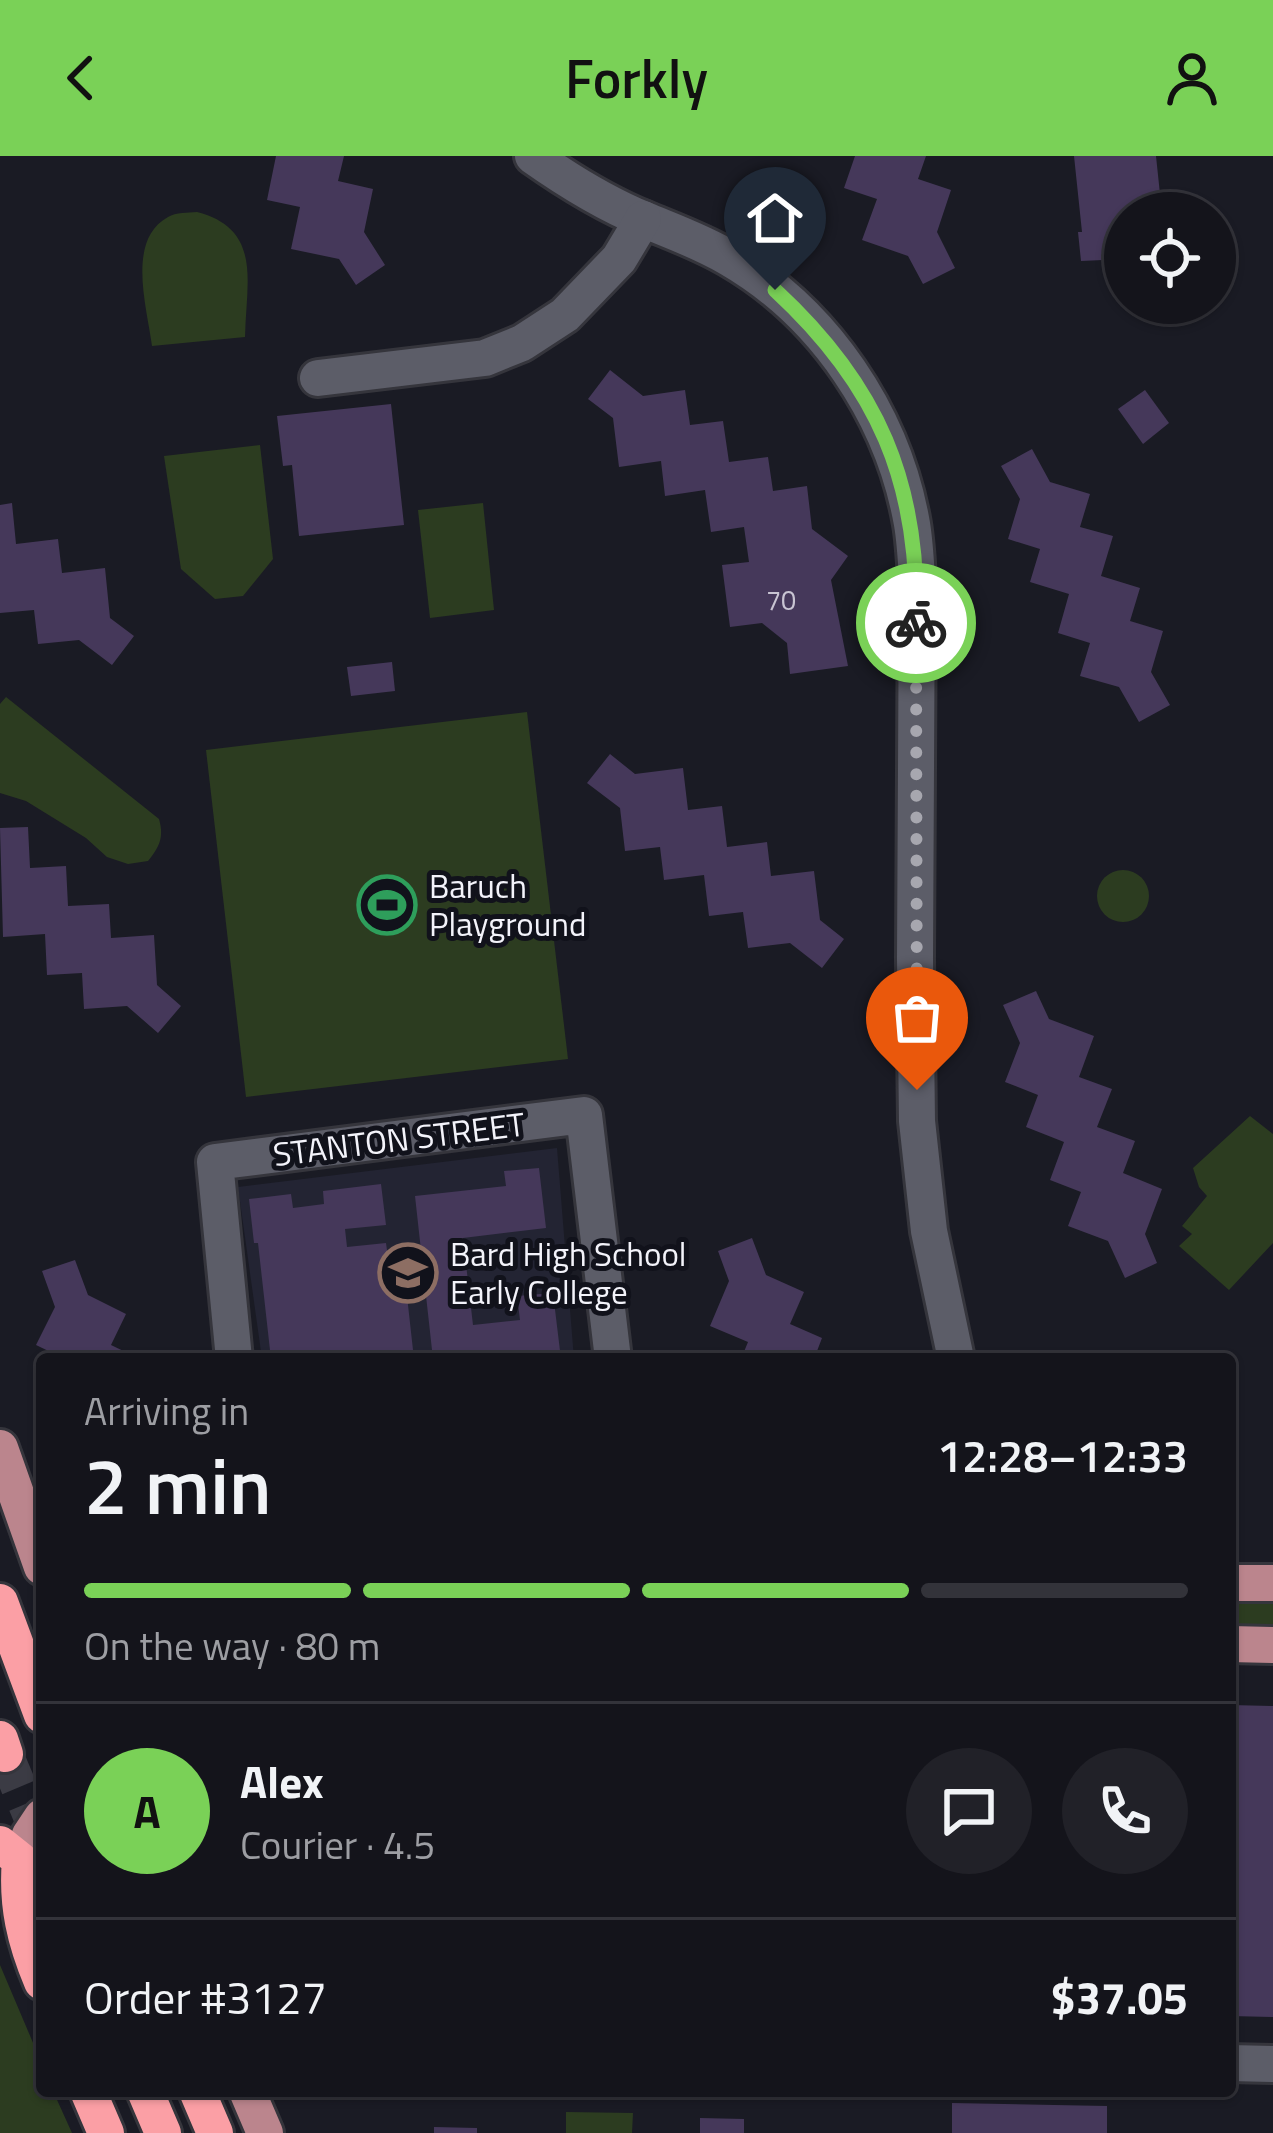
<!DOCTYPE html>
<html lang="en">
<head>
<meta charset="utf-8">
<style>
	body { margin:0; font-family:"Titillium Web",sans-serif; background:#212128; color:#f1f3f6; height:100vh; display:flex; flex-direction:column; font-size:45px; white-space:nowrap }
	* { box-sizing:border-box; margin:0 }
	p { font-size:39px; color:#9d9ea3 }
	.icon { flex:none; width:66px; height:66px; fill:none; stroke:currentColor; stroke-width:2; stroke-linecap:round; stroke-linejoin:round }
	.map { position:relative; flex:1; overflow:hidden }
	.panel { position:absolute; left:36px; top:1197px; width:1200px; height:744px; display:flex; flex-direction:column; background:#14141b; border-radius:12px; box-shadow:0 3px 9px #0004,0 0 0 3px #33333a }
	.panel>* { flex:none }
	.controls { position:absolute; left:1104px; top:36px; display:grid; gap:24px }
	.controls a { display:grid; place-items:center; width:132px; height:132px; border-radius:50%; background:#14141b; box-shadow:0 3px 9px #0004,0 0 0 3px #33333a; font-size:60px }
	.pin { position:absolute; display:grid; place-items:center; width:102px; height:102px; color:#fff; margin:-123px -51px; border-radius:50% 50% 50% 0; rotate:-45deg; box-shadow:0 0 12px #0007 }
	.pin .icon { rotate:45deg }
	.courier { position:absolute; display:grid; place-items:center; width:120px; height:120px; margin:-60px; border:9px solid #7ad157; border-radius:50%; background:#fff; color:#222; box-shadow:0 3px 15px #0007 }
	.headline em { font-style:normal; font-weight:600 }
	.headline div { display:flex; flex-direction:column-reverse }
	.headline { display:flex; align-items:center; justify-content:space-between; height:204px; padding:0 48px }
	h1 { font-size:78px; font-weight:600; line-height:90px }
	.bar { display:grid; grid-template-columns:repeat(4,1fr); gap:18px 12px; align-content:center; height:144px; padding:0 48px }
	.bar i { height:15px; border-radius:9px; background:#33333a }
	.bar .active { background:#7ad157 }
	.bar p { grid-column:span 4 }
	.line { display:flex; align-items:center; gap:30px; padding:0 48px; border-top:3px solid #33333a }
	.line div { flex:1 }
	.round { display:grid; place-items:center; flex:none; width:126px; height:126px; border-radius:63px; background:#212128 }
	header { display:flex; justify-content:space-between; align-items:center; height:156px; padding:0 48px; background:#7ad157; color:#111; font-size:54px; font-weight:600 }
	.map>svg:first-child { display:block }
	.built { fill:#232433 }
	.green { fill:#2c3c20 }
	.building { fill:#45385a }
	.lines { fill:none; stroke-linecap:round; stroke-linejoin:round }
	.highway-tunnel { stroke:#3b3b44; stroke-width:36; stroke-dasharray:36 18; stroke-linecap:butt }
	.minor-casing { stroke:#35353c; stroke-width:42 }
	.major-casing { stroke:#35353c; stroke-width:42 }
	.highway-casing { stroke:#35353c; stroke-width:42 }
	.minor { stroke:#5c5d68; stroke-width:36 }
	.major { stroke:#bb858d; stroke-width:36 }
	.highway { stroke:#fb9fa5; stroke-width:36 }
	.done { stroke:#a7a7af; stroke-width:12; stroke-dasharray:0 21.6 }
	.route { stroke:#7ad157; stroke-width:15 }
	.labels { text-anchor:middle; stroke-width:10; stroke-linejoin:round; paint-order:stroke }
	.number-label { font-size:27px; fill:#c8c4d2 }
	.poi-label { font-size:33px; fill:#f3f3fa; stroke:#11121b; text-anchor:start }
	.street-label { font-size:33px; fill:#f3f3fa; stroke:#11121b }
</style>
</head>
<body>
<header><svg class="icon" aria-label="back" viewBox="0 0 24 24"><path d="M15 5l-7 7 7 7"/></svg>Forkly<svg class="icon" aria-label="person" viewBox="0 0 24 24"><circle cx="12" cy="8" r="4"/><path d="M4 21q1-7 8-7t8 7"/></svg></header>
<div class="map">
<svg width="1273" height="1977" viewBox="0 0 1273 1977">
	<rect width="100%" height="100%" fill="#1a1b24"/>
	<!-- built -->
	<polygon class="built" points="557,992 574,1203 262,1203 238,1031"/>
	<!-- green -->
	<g class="green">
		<path d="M197,56C263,73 246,127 245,181L152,190C147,151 126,84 168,61C176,56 188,57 197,56Z"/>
		<polygon points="260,289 273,403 243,440 215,443 181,413 164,300"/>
		<polygon points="483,347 494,454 430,462 418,354"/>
		<path d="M6,541L159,663C164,681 160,690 148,705L128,708L107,701L86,682L26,645L0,637V548Z"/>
		<polygon points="527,556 568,903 246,941 206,594"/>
		<circle cx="1123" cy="740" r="26"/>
		<polygon points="1250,960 1273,978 1273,1087 1229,1134 1179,1090 1192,1078 1182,1070 1207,1040 1199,1031 1193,1012"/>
		<polygon points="1230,1447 1273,1448 1273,1477 1230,1476"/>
		<polygon points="0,1809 42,1908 42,1935 53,1935 72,1977 0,1977"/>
		<polygon points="566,1956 633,1957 632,1977 566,1977"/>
	</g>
	<!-- building -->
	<g class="building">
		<polygon points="276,0 344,0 338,25 373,33 364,76 385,109 356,129 339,103 291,93 300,51 267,44"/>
		<polygon points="855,0 926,0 918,23 951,34 937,76 955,112 923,128 908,100 862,84 877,43 844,32"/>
		<polygon points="1074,0 1156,0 1162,57 1125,57 1125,103 1081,105 1078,76 1082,76"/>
		<polygon points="610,214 643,240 685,234 690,269 723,265 729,306 768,301 773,335 807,330 812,373 848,400 831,424 848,510 790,518 787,487 762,467 730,471 722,409 749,406 744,371 711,376 705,334 665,340 661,305 619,311 613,262 588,243"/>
		<polygon points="1145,234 1169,267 1143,288 1118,253"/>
		<polygon points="391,248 404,369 299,380 292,309 283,310 277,260"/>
		<polygon points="1032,293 1050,326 1090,338 1080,371 1113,380 1101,420 1140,432 1130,465 1163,475 1151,516 1170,549 1139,566 1119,531 1080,520 1090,487 1058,477 1069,438 1030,426 1040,393 1008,383 1020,343 1001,310"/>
		<polygon points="12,347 16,388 58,383 62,417 105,412 110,462 134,480 112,509 79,484 38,488 34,454 0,457 0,349"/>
		<polygon points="392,506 395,535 351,540 347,511"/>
		<polygon points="610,598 635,618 683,612 688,654 722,650 727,691 767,686 771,720 814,715 820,764 844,783 822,812 790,787 748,792 743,756 709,760 704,719 664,724 660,691 625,695 620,652 587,627"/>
		<polygon points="28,671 30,712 66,710 68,750 109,748 111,782 154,779 157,829 181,850 158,877 127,850 84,853 82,817 47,819 45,778 3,781 0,672"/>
		<polygon points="1036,835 1049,863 1094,880 1079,921 1112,933 1097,971 1135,985 1123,1017 1162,1033 1145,1078 1157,1107 1125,1122 1108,1085 1068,1070 1081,1036 1050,1024 1064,986 1026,971 1038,939 1005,926 1020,887 1003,849"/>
		<polygon points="539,1012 546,1072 463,1082 473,1169 520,1164 517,1140 553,1137 561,1203 433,1203 415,1040 506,1030 504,1015"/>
		<polygon points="381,1028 386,1069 345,1073 347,1091 386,1087 391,1124 405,1122 414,1203 271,1203 258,1087 254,1087 249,1043 291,1038 293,1052 324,1048 323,1035"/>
		<polygon points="752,1082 766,1119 804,1136 790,1168 822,1182 814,1203 741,1203 748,1186 710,1170 729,1125 718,1095"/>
		<polygon points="75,1104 88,1139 126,1158 111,1189 140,1203 65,1203 36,1189 55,1151 42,1115"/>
		<polygon points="1230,1549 1273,1550 1273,1861 1230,1860"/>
		<polygon points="952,1947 1107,1950 1107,1977 952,1977"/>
		<polygon points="700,1962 744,1963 744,1977 700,1977"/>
		<polygon points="434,1971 477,1972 477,1977 434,1977"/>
	</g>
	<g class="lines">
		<!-- highway-tunnel -->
		<polyline class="highway-tunnel" points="5,1598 42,1686"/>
		<!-- minor casing -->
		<g class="minor-casing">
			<g id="minor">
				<path d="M533,0C567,24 606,48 645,64C674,76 702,86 729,102C824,157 893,259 912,368C915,386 916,405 917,423L915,803L917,965L929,1075L956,1203"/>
				<polyline points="318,222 485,202 522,187 565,159 619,103 643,63"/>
				<polyline points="234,1203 215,1006 584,959 613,1203"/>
				<polyline points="1230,1907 1273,1908"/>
			</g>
		</g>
		<!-- major casing -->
		<g class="major-casing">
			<g id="major">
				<polyline points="0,1292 42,1411"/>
				<polyline points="1230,1427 1273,1427"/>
				<polyline points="1230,1488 1273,1489"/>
				<polyline points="42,1661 30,1679 20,1704 42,1720"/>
				<polyline points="247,1935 265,1977"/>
			</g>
		</g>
		<!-- highway casing -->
		<g class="highway-casing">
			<g id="highway">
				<polyline points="0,1446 42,1559"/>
				<polyline points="0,1583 5,1598"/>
				<path d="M0,1688L20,1704C16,1749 25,1786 42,1826"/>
				<polyline points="88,1935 106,1977"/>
				<polyline points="145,1935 163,1977"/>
				<polyline points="197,1935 215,1977"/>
			</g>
		</g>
		<!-- minor -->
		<use href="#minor" class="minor"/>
		<!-- major -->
		<use href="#major" class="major"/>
		<!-- highway -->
		<use href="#highway" class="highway"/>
	</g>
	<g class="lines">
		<!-- done -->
		<polyline class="done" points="916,467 917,934"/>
		<!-- route -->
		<path class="route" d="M775,134C878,229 920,327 916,467"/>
	</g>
	<!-- icons -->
	<defs>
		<g id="stadium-ring" transform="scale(3)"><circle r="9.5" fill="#11121b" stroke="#2e9e5b" stroke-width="1.5"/><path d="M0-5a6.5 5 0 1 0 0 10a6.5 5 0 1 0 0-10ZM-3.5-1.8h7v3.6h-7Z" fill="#2e9e5b"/></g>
		<g id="school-ring" transform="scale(3)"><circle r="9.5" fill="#11121b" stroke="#8d6e63" stroke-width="1.5"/><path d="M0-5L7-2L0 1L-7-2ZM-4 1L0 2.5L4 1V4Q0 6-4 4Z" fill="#8d6e63"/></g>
	</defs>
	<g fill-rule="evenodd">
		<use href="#stadium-ring" x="387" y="749"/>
		<use href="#school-ring" x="408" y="1117"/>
	</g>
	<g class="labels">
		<!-- number labels -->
		<g class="number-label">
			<text x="781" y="454">70</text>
		</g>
		<!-- poi labels -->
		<g class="poi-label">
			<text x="429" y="742">Baruch<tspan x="429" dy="38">Playground</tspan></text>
			<text x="450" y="1110">Bard High School<tspan x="450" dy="38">Early College</tspan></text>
		</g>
		<!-- street labels -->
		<g class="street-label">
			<text transform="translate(399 983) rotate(-7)" y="12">STANTON STREET</text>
		</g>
	</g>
</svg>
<div class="controls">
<a><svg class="icon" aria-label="locate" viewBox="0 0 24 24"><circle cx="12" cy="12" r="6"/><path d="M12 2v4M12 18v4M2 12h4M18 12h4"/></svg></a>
</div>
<div class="pin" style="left:917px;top:934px;background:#ea580c"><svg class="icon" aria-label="bag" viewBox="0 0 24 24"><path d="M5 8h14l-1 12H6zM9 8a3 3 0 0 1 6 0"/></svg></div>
<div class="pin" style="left:775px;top:134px;background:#1f2937"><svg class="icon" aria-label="home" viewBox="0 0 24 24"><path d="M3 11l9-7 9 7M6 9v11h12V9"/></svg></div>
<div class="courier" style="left:916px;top:467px"><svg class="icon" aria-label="bike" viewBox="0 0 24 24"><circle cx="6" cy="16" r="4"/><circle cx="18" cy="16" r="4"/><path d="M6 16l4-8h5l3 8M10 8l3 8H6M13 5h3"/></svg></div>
<section class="panel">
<div class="headline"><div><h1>2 min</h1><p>Arriving in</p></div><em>12:28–12:33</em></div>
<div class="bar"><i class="active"></i><i class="active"></i><i class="active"></i><i></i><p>On the way · 80 m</p></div>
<div class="line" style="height:216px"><b class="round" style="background:#7ad157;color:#111">A</b><div><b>Alex</b><p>Courier · 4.5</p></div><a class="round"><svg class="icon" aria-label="chat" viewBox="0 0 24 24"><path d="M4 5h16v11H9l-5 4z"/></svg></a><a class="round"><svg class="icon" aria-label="phone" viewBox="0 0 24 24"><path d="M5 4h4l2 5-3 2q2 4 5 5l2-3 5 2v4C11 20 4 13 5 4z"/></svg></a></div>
<div class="line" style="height:156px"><div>Order #3127</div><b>$37.05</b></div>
</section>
</div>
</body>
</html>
